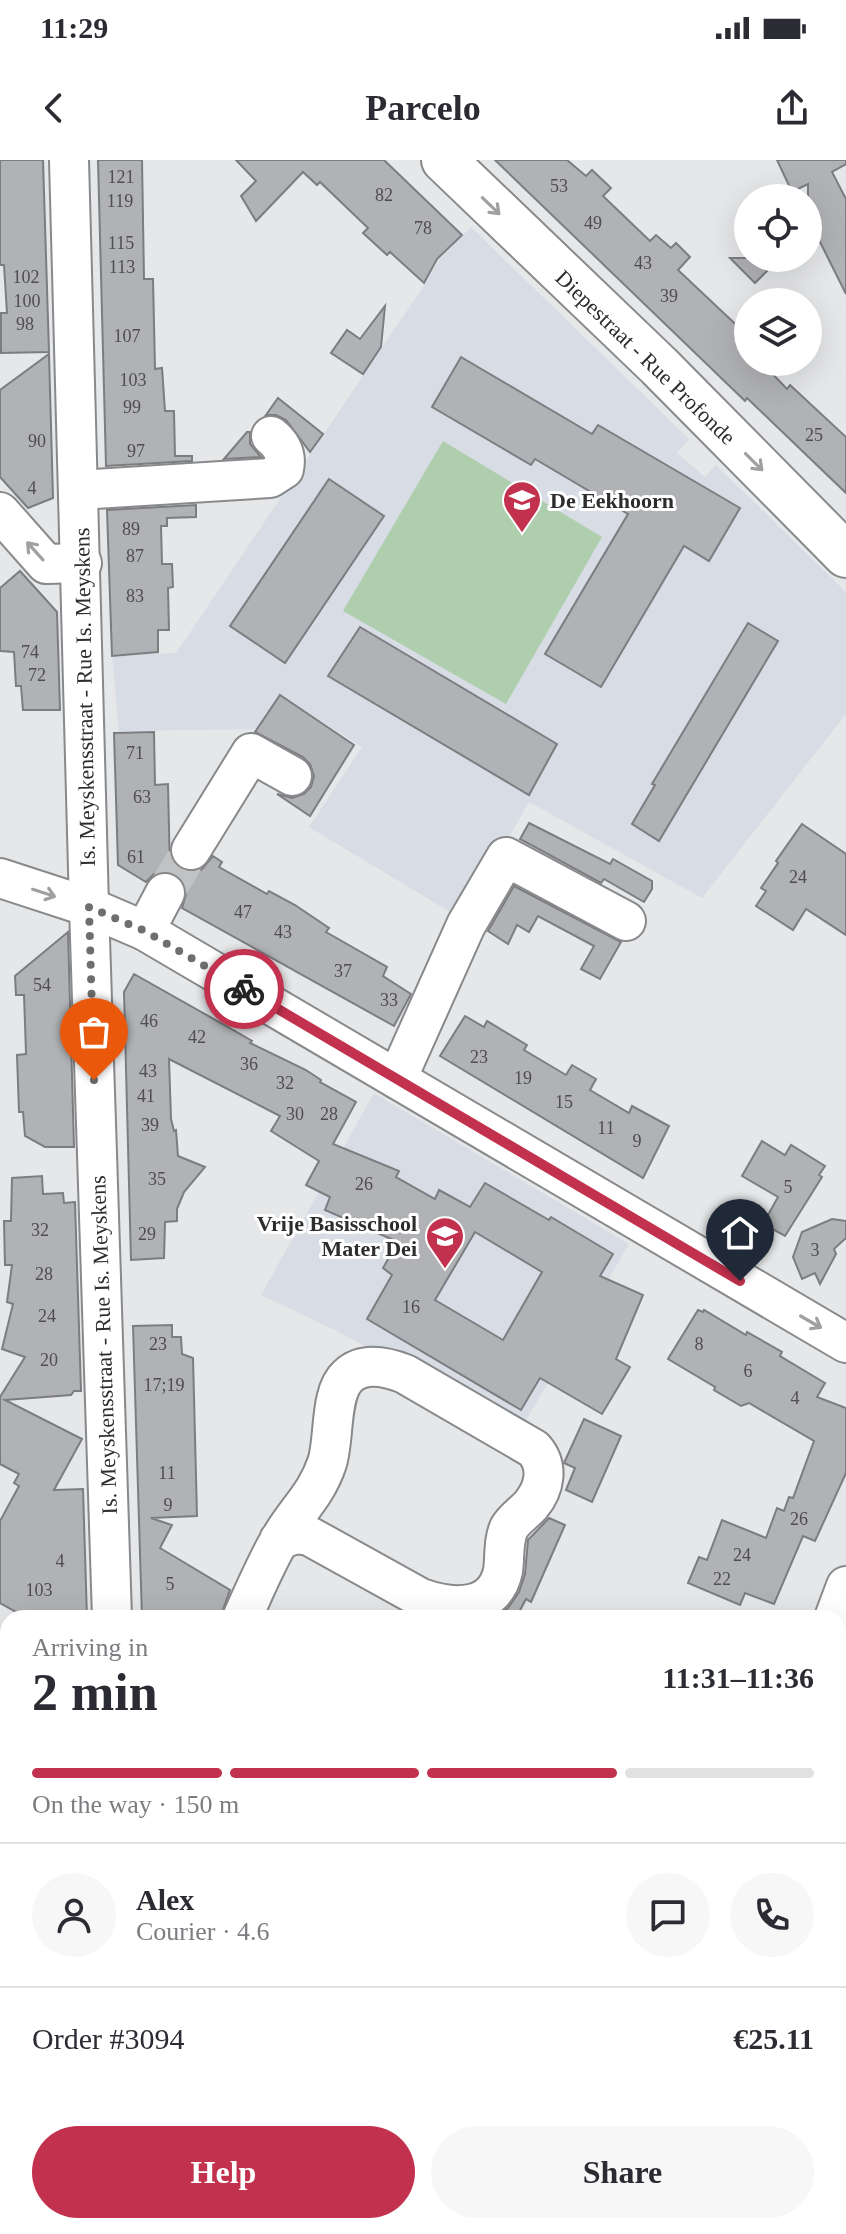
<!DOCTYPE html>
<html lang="en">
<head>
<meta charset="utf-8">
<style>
	body { margin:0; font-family:"Times New Roman",serif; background:#f7f7f7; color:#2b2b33; height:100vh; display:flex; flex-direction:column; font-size:30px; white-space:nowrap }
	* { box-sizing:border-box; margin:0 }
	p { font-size:26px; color:#7c7c81 }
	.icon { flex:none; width:44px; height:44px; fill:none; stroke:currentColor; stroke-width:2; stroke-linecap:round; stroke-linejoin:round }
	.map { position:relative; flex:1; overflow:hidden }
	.drawer { position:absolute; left:0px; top:1450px; width:846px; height:624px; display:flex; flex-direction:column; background:#fff; border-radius:24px 24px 0 0; box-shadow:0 8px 32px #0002 }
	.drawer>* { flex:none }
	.fabs { position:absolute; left:734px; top:24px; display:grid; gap:16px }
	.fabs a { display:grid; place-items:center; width:88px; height:88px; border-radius:50%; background:#fff; box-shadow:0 8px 32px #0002; font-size:40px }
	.pin { position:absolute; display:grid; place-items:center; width:68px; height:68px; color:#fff; margin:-82px -34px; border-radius:50% 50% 50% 0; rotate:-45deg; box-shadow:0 0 8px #0007 }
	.pin .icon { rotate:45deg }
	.courier { position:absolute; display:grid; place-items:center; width:80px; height:80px; margin:-40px; border:6px solid #c2324e; border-radius:50%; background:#fff; color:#222; box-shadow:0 2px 10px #0007 }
	.overview em { font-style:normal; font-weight:700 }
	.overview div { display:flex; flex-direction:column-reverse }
	.overview { display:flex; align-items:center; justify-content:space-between; height:136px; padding:0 32px }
	h1 { font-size:52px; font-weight:700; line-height:60px }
	.bar { display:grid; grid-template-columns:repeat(4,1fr); gap:12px 8px; align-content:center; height:96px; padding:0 32px }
	.bar i { height:10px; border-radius:6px; background:#e1e1e2 }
	.bar .on { background:#c2324e }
	.bar p { grid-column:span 4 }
	.line { display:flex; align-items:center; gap:20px; padding:0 32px; border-top:2px solid #e1e1e2 }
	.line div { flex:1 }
	.round { display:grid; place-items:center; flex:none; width:84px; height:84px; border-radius:42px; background:#f7f7f7 }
	.button { display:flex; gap:16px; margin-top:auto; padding:16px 32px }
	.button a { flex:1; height:92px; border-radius:48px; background:#c2324e; color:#fff; font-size:32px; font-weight:700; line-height:92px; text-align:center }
	.button a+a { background:#f7f7f7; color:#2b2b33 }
	.status { display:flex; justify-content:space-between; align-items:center; height:56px; padding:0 40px; background:#fff; direction:ltr }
	.status svg { height:22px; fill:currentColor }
	header { display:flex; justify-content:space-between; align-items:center; height:104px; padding:0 32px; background:#fff; font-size:36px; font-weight:700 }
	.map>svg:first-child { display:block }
	.built { fill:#d7dce5 }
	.green { fill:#afceae }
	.building { fill:#b1b2b5; stroke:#7c7d80; stroke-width:2; fill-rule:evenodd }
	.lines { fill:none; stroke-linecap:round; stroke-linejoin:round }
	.minor-tunnel { stroke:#c1c2c4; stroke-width:38; stroke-dasharray:38 19; stroke-linecap:butt }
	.minor-casing { stroke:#88898b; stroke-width:42 }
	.major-casing { stroke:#88898b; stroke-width:48 }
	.minor { stroke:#fff; stroke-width:38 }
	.major { stroke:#fff; stroke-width:44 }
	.oneway { stroke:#a0a0a1 }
	.done { stroke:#6e6e6f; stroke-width:8; stroke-dasharray:0 14.4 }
	.route { stroke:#c2324e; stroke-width:10 }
	.labels { text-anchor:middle; stroke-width:6; stroke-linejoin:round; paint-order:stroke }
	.number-label { font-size:18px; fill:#4e4e50 }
	.street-label { font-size:22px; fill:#2d2d2e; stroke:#fff }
	.poi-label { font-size:22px; font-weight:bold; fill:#2d2d2e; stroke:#fff; text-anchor:start }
</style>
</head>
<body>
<div class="status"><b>11:29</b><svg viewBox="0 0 49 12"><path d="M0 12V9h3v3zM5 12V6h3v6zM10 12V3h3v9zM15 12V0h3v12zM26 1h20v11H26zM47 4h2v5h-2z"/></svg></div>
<header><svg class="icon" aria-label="back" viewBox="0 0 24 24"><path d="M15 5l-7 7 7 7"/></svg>Parcelo<svg class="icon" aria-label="share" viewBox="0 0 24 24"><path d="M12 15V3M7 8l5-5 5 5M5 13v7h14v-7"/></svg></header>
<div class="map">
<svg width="846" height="2074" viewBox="0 0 846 2074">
	<rect width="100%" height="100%" fill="#e6e7e9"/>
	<!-- built -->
	<g class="built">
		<polygon points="471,67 689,279 677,293 705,317 716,305 846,432 846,554 702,738 529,642 462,759 309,667 362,587 280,535 257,569 119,571 112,496 176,493 425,124 439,100"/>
		<polygon points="374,933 629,1084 521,1269 335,1170 261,1135"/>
	</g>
	<!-- green -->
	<polygon class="green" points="443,281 602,377 506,544 343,451"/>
	<!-- building -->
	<g class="building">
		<polygon points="0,0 43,0 49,192 1,193 1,153 7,153 4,105 0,105"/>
		<polygon points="98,0 142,0 144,119 153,119 155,209 162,208 165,251 174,251 175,296 192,296 192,301 106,306"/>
		<polygon points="236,0 384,0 462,75 437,99 424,123 390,92 387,95 363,73 368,68 320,22 317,25 303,12 256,61 241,36 256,21"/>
		<polygon points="495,0 567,0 586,16 592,10 611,28 603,36 650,81 656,75 671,88 676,83 690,97 678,110 748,176 748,202 761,202 787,229 790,225 846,277 846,333 747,238 745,241"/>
		<polygon points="777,0 846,0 846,4 832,12 846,39 846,134 808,58 808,24 792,32"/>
		<polygon points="730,98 780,98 755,123"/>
		<polygon points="385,146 381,187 363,214 331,193 347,170 360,179"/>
		<polygon points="49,194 53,338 28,348 0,317 0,230"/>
		<polygon points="461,197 592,274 598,265 740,348 709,401 684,386 601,527 545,494 628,354 535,299 531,305 432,247"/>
		<polygon points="278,238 323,274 310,292 286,260 276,255 266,255"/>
		<polygon points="247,272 250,272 250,284 261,297 224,299"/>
		<polygon points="329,319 384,356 285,503 230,466"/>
		<polygon points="196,345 196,357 167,358 167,366 161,366 162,404 172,404 173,427 168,428 169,470 158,470 158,492 112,496 107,350"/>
		<polygon points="20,411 57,452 60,550 23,550 21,526 16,526 14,492 0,491 0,428"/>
		<polygon points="748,463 778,481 659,681 632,664 655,625 652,624"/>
		<polygon points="360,467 557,584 529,635 328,516"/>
		<polygon points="280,535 354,585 310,656 277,634 292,638 304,634 311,627 314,616 310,604 303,597 255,572"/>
		<polygon points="154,572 155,625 168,624 170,712 154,714 146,722 118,705 114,573"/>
		<polygon points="529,663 610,704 613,699 652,721 652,729 644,742 604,719 601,723 520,679"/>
		<polygon points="802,664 846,694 846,775 806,749 793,770 756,746 766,731 761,728 778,703 776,701"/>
		<polygon points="213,696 222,702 219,707 267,734 269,731 295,745 329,768 326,772 387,807 383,816 411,834 394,866 182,748 187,731 184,722 177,715 181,709 191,712 201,710"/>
		<polygon points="514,726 621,782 600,819 581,809 594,786 538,756 529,772 517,765 508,784 488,771"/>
		<polygon points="68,772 74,987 45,987 25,976 23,952 19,952 17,895 26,894 25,863 24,835 16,835 15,816"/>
		<path d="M134,814L235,871L252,881L250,883L306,910L321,920L320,922L356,942L333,984L399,1011L396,1017L435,1039L439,1030L470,1047L485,1023L549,1060L551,1057L613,1094L600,1116L643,1135L616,1199L630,1207L602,1254L540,1218L521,1250L367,1159L392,1115L383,1108L398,1082L325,1050L330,1037L306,1025L319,1001L271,971L280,956L169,899L171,959L174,971L176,970L178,996L205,1007L184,1032L177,1049V1061L165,1062L164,1098L131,1100L124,832ZM475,1072L542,1112L503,1180L435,1140Z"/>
		<polygon points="465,856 484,867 487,861 527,885 524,890 566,915 572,905 596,919 590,930 629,953 632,946 669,966 643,1018 440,896"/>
		<polygon points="762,981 785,995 791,985 825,1006 819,1015 822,1017 785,1076 763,1064 778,1037 742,1016"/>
		<polygon points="42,1016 43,1034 63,1033 64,1043 75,1042 81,1231 74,1231 71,1235 5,1240 82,1279 54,1330 83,1329 87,1458 27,1458 0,1443 0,1361 19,1326 14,1323 19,1314 0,1304 0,1237 25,1197 2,1189 13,1144 7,1142 12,1105 5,1105 4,1061 11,1061 12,1018"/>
		<polygon points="832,1059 846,1061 846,1078 834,1089 836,1094 820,1124 815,1113 802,1119 793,1097 802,1072"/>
		<polygon points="698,1150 703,1152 704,1150 746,1175 747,1172 782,1192 780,1196 825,1223 817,1237 846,1248 846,1313 815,1381 803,1376 774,1444 745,1433 740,1445 688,1423 699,1397 707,1400 722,1360 766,1378 777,1348 784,1351 789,1337 793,1338 814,1281 749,1243 741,1246 714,1230 715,1227 668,1199"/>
		<polygon points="172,1165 172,1177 181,1177 182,1194 193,1198 197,1356 151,1358 172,1365 160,1388 230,1430 220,1458 142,1458 133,1166"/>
		<polygon points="584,1259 621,1276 592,1342 566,1330 575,1308 564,1303"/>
		<polygon points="549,1358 565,1365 531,1442 526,1439 516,1458 495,1458 508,1448 519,1432 525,1414 528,1380"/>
	</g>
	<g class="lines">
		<!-- minor-tunnel -->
		<polyline class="minor-tunnel" points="165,733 191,690"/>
		<!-- minor casing -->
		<g class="minor-casing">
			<g id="minor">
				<polyline points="69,0 89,747 112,1458"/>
				<path d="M79,330L270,318L284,309C287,295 282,285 271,276"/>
				<polyline points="0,352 46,404 82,403"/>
				<polyline points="191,690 251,593 292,616"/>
				<polyline points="0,718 89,747 145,771 846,1183"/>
				<polyline points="145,771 165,733"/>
				<polyline points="397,919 466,765 506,697 626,761"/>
				<path d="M242,1458C254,1432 265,1405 279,1381C295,1352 316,1336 327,1303C335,1279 329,1233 348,1216C364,1201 387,1207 405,1214L534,1289C549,1306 545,1328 531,1345C524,1353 514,1359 509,1368C503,1381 505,1397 503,1411C494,1452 452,1449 421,1438L309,1376L296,1374L279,1380"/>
				<polyline points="834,1458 846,1426"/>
				<polyline points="0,1510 8,1515"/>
				<polyline points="0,1888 8,1892"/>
				<polyline points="838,1982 846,1987"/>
				<polyline points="295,2066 309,2074"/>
				<polyline points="52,2074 55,2066"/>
			</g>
		</g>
		<!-- major casing -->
		<g class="major-casing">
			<polyline id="major" points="444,0 659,206 846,395"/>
		</g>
		<!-- minor -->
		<use href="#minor" class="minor"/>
		<!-- major -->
		<use href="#major" class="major"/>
	</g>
	<!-- one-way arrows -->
	<defs><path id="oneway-shaft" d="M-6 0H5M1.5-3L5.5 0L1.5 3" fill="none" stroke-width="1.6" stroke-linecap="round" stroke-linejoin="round" transform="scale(2)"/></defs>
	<g class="oneway">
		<use href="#oneway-shaft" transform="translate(491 46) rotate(44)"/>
		<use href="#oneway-shaft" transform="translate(754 302) rotate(45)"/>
		<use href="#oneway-shaft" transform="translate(35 391) rotate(-132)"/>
		<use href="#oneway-shaft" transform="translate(44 733) rotate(18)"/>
		<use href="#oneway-shaft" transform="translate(811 1162) rotate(30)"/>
	</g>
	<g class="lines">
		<!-- done -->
		<polyline class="done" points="94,920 89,747 145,771 244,829"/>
		<!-- route -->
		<polyline class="route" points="244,829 740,1121"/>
	</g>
	<!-- icons -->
	<defs>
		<g id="school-pin" transform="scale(2)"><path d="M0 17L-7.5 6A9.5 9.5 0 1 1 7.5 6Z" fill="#c2324e" stroke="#fff"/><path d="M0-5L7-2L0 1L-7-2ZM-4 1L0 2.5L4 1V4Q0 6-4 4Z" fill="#fff"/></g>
	</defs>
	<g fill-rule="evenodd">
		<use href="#school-pin" x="522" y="340"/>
		<use href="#school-pin" x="445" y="1076"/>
	</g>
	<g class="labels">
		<!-- number labels -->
		<g class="number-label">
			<text x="121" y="23">121</text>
			<text x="559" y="32">53</text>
			<text x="384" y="41">82</text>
			<text x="120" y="47">119</text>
			<text x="593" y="69">49</text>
			<text x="423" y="74">78</text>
			<text x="121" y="89">115</text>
			<text x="643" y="109">43</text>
			<text x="122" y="113">113</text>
			<text x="26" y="123">102</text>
			<text x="669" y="142">39</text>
			<text x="27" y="147">100</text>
			<text x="25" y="170">98</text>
			<text x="127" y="182">107</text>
			<text x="133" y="226">103</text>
			<text x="132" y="253">99</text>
			<text x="814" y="281">25</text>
			<text x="37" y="287">90</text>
			<text x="136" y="297">97</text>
			<text x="32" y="334">4</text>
			<text x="131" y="375">89</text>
			<text x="135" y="402">87</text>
			<text x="135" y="442">83</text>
			<text x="30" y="498">74</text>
			<text x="37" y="521">72</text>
			<text x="135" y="599">71</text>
			<text x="142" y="643">63</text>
			<text x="136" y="703">61</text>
			<text x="798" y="723">24</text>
			<text x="243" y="758">47</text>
			<text x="283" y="778">43</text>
			<text x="343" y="817">37</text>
			<text x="42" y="831">54</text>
			<text x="389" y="846">33</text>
			<text x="149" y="867">46</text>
			<text x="197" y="883">42</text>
			<text x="479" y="903">23</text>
			<text x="249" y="910">36</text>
			<text x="148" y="917">43</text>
			<text x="523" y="924">19</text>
			<text x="285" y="929">32</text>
			<text x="146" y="942">41</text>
			<text x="564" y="948">15</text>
			<text x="295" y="960">30</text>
			<text x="329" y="960">28</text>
			<text x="150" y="971">39</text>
			<text x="606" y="974">11</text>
			<text x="637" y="987">9</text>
			<text x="157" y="1025">35</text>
			<text x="364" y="1030">26</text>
			<text x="788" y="1033">5</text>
			<text x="40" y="1076">32</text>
			<text x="147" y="1080">29</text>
			<text x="815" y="1096">3</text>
			<text x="44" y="1120">28</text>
			<text x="411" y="1153">16</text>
			<text x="47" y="1162">24</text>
			<text x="158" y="1190">23</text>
			<text x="699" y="1190">8</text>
			<text x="49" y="1206">20</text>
			<text x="748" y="1217">6</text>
			<text x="164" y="1231">17;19</text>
			<text x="795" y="1244">4</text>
			<text x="167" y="1319">11</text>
			<text x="168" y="1351">9</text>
			<text x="799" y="1365">26</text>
			<text x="742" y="1401">24</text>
			<text x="60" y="1407">4</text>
			<text x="722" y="1425">22</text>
			<text x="170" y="1430">5</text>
			<text x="39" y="1436">103</text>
		</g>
		<!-- street labels -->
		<g class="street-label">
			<text transform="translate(646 197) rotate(44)" y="8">Diepestraat - Rue Profonde</text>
			<text transform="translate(84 537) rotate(-91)" y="8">Is. Meyskensstraat - Rue Is. Meyskens</text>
			<text transform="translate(103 1185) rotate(-92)" y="8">Is. Meyskensstraat - Rue Is. Meyskens</text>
		</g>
		<!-- poi labels -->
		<g class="poi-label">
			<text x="550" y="348">De Eekhoorn</text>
			<text x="417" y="1071" text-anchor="end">Vrije Basisschool<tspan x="417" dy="25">Mater Dei</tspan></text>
		</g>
	</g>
</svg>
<div class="fabs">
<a><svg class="icon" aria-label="locate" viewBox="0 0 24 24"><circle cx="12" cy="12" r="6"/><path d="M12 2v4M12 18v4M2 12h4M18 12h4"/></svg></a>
<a><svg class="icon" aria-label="layers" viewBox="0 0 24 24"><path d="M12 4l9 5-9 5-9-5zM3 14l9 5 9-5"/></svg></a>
</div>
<div class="pin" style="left:94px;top:920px;background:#ea580c"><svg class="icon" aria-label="bag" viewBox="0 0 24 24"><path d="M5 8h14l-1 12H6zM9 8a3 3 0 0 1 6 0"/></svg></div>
<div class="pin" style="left:740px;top:1121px;background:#1f2937"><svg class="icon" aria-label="home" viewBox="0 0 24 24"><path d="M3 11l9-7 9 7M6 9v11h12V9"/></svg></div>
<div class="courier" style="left:244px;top:829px"><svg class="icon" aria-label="bike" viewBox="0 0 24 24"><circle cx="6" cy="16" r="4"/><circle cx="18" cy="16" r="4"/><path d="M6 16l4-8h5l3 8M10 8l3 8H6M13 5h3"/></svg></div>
<section class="drawer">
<div class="overview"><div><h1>2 min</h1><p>Arriving in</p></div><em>11:31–11:36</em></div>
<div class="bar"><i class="on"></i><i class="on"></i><i class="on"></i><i></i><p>On the way · 150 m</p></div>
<div class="line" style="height:144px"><a class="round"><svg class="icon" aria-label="person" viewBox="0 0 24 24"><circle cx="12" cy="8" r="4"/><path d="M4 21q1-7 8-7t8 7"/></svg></a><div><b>Alex</b><p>Courier · 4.6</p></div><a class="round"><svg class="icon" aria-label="chat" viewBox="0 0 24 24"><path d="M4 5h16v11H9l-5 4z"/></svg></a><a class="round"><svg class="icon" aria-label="phone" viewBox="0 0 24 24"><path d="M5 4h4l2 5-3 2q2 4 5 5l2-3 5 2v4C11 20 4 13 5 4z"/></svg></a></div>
<div class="line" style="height:104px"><div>Order #3094</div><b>€25.11</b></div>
<div class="button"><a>Help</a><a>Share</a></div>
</section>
</div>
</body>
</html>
